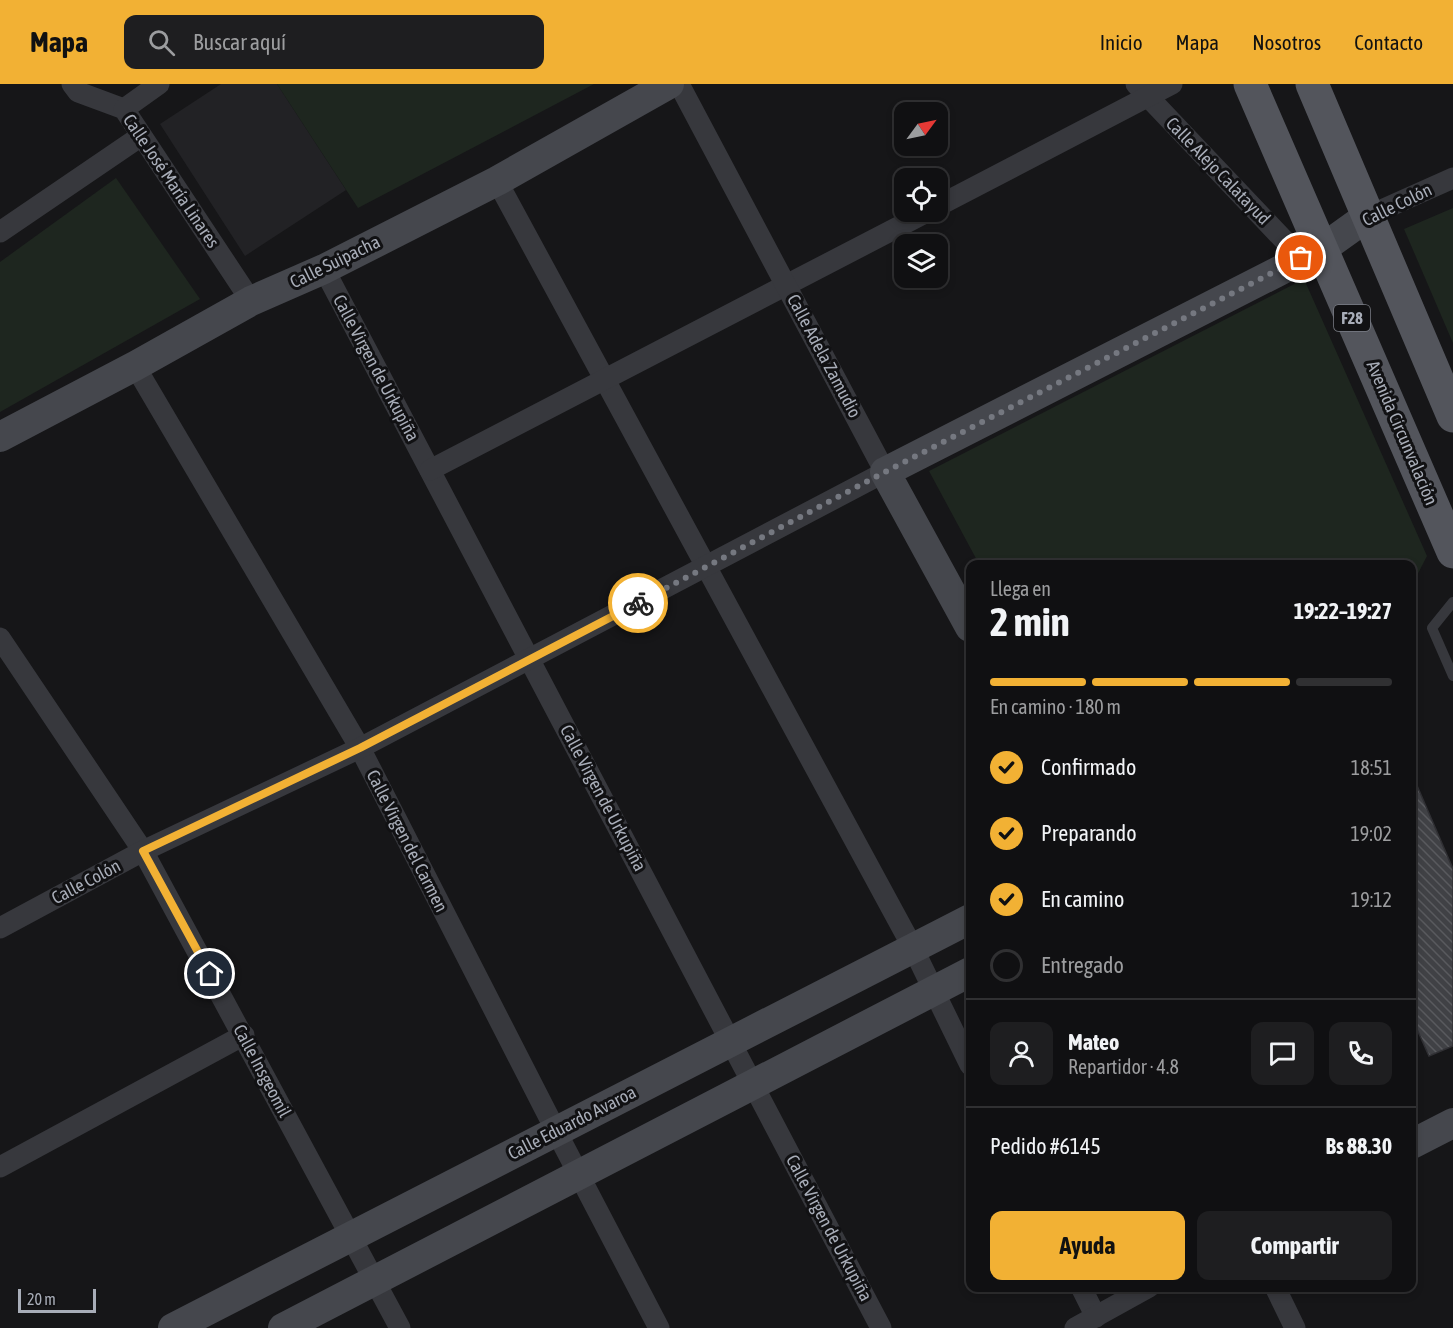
<!DOCTYPE html>
<html lang="es">
<head>
<meta charset="utf-8">
<style>
	body { margin:0; font-family:"Asap Condensed",sans-serif; background:#1e1e20; color:#f1f3f6; height:100vh; display:flex; flex-direction:column; font-size:22px; white-space:nowrap }
	* { box-sizing:border-box; margin:0 }
	p { font-size:20px; color:#9c9d9f }
	.icon { flex:none; width:33px; height:33px; fill:none; stroke:currentColor; stroke-width:2; stroke-linecap:round; stroke-linejoin:round }
	.map { position:relative; flex:1; overflow:hidden }
	.sheet { position:absolute; left:966px; top:476px; width:450px; height:732px; display:flex; flex-direction:column; background:#101012; border-radius:12px; box-shadow:0 3px 9px #0003,0 0 0 2px #303032 }
	.sheet>* { flex:none }
	.needle { width:39px; rotate:57deg }
	.fabs { position:absolute; left:894px; top:18px; display:grid; gap:12px }
	.fabs a { display:grid; place-items:center; width:54px; height:54px; border-radius:12px; background:#101012; box-shadow:0 3px 9px #0003,0 0 0 2px #303032; font-size:30px }
	.scale { position:absolute; left:18px; bottom:15px; width:78px; box-sizing:border-box; padding-left:6px; border:3px solid #a8adb8; border-top:0; font-size:16px; line-height:21px; white-space:nowrap; color:#a8adb8; -webkit-text-stroke:4px #111113; paint-order:stroke }
	.pin { position:absolute; display:grid; place-items:center; width:51px; height:51px; color:#fff; margin:-26px; border:3px solid #fff; border-radius:50%; box-shadow:0 2px 6px #0007 }
	.courier { position:absolute; display:grid; place-items:center; width:60px; height:60px; margin:-30px; border:4px solid #f2b134; border-radius:50%; background:#fff; color:#222; box-shadow:0 2px 8px #0007 }
	.overview em { font-style:normal; font-weight:700 }
	.overview div { display:flex; flex-direction:column-reverse }
	.overview { display:flex; align-items:center; justify-content:space-between; height:102px; padding:0 24px }
	h1 { font-size:39px; font-weight:700; line-height:45px }
	.bar { display:grid; grid-template-columns:repeat(4,1fr); gap:9px 6px; align-content:center; height:72px; padding:0 24px }
	.bar i { height:8px; border-radius:4px; background:#303032 }
	.bar .on { background:#f2b134 }
	.bar p { grid-column:span 4 }
	.line { display:flex; align-items:center; gap:15px; padding:0 24px; border-top:2px solid #303032 }
	.line div { flex:1 }
	.round { display:grid; place-items:center; flex:none; width:63px; height:63px; border-radius:12px; background:#1e1e20 }
	ol { padding:0 24px; list-style:none }
	li { display:flex; align-items:center; gap:18px; height:66px }
	li p { margin-inline-start:auto }
	li .icon { padding:6px; border-radius:50%; background:#f2b134; color:#111; stroke-width:4 }
	li:last-child { color:#9c9d9f }
	li i { width:33px; height:33px; border:3px solid #303032; border-radius:50% }
	.cta { display:flex; gap:12px; margin-top:auto; padding:12px 24px }
	.cta a { flex:1; height:69px; border-radius:12px; background:#f2b134; color:#111; font-size:24px; font-weight:700; line-height:69px; text-align:center }
	.cta a+a { background:#1e1e20; color:#f1f3f6 }
	header { display:flex; align-items:center; gap:36px; box-sizing:border-box; height:84px; padding:0 30px; background:#f2b134; color:#111 }
	header strong { font-size:28px }
	nav { display:flex; gap:33px; margin-inline-start:auto; font-size:21px }
	.search { width:420px; height:54px; background:#1e1e20; display:flex; align-items:center; gap:15px; box-sizing:border-box; padding:0 21px; border-radius:12px; color:#9c9d9f; font-size:22px }
	.map>svg:first-child { display:block }
	.built { fill:#222225 }
	.green { fill:#1e261f }
	.building { fill:url(#building-back-hatch); stroke:#303034; stroke-width:1.5 }
	.lines { fill:none; stroke-linecap:round; stroke-linejoin:round }
	.lane { stroke:#37383d; stroke-width:10 }
	.street { stroke:#37383d; stroke-width:21 }
	.secondary { stroke:#45474d; stroke-width:30 }
	.primary { stroke:#53555c; stroke-width:33 }
	.done { stroke:#757880; stroke-width:6; stroke-dasharray:0 10.8 }
	.route { stroke:#f2b134; stroke-width:8 }
	.labels { text-anchor:middle; stroke-width:6; stroke-linejoin:round; paint-order:stroke }
	.shield { fill:#111113; stroke:#7b7e86; stroke-width:1.5 }
	.shield-label { font-size:16px; font-weight:bold; fill:#a8adb8 }
	.street-label { font-size:18px; fill:#a8adb8; stroke:#111113 }
</style>
</head>
<body>
<header>
<strong>Mapa</strong>
<div class="search"><svg class="icon" aria-label="search" viewBox="0 0 24 24"><circle cx="10" cy="10" r="6"/><path d="M15 15l6 6"/></svg>Buscar aquí</div>
<nav><a>Inicio</a><a>Mapa</a><a>Nosotros</a><a>Contacto</a></nav>
</header>
<div class="map">
<svg width="1453" height="1244" viewBox="0 0 1453 1244">
	<defs>
		<pattern id="building-back-hatch" width="6" height="6" patternUnits="userSpaceOnUse" patternTransform="scale(1.5)"><rect width="6" height="6" fill="#404145"/><path d="M-1 5l2 2M0 0l6 6M5-1l2 2" fill="none" stroke="#595a5e"/></pattern>
	</defs>
	<rect width="100%" height="100%" fill="#161618"/>
	<!-- built -->
	<polygon class="built" points="221,0 277,0 346,106 245,172 160,40"/>
	<!-- green -->
	<g class="green">
		<polygon points="277,0 594,0 358,124"/>
		<polygon points="116,94 200,215 0,328 0,178"/>
		<polygon points="1453,124 1453,259 1404,145"/>
		<polygon points="1304,195 1427,472 1412,501 1412,480 979,480 929,387"/>
	</g>
	<!-- building -->
	<polygon class="building" points="1412,690 1453,785 1453,962 1429,972 1416,943 1412,943"/>
	<g class="lines">
		<!-- lane -->
		<polyline class="lane" points="1453,518 1432,544 1453,592"/>
		<!-- street -->
		<g class="street">
			<polyline points="72,0 78,8 124,25 251,217"/>
			<polyline points="1136,0 1301,174"/>
			<polyline points="124,25 159,0"/>
			<polyline points="497,97 913,864 970,981"/>
			<polyline points="938,122 1172,0"/>
			<polyline points="1368,132 1453,94"/>
			<polyline points="0,148 141,52"/>
			<polyline points="324,185 881,1244"/>
			<polyline points="135,282 360,664 556,1047 659,1244"/>
			<polyline points="430,386 927,128"/>
			<polyline points="0,554 143,767 400,1244"/>
			<polyline points="0,844 143,767 360,664 885,388 679,0"/>
			<polyline points="0,1083 244,951"/>
			<polyline points="1081,1203 1096,1233"/>
			<polyline points="1275,1203 1295,1244"/>
			<polyline points="1075,1244 1149,1203"/>
		</g>
		<!-- secondary -->
		<g class="secondary">
			<polyline points="0,353 135,282 251,217 324,185 497,97 669,0"/>
			<polyline points="970,543 885,388 1322,165 1368,132"/>
			<polyline points="1412,1060 1453,1039"/>
			<polyline points="173,1244 970,835"/>
			<polyline points="283,1244 970,888"/>
		</g>
		<!-- primary -->
		<g class="primary">
			<polyline points="1250,0 1453,468"/>
			<polyline points="1312,0 1453,332"/>
		</g>
	</g>
	<g class="lines">
		<!-- done -->
		<polyline class="done" points="638,519 885,388 1301,174"/>
		<!-- route -->
		<polyline class="route" points="210,890 143,767 360,664 638,519"/>
	</g>
	<g class="labels">
		<!-- shield labels -->
		<rect class="shield" x="1334" y="221" width="36" height="26" rx="4.5"/>
		<g class="shield-label">
			<text x="1352" y="240">F28</text>
		</g>
		<!-- street labels -->
		<g class="street-label">
			<text transform="translate(1218 87) rotate(46)" y="6">Calle Alejo Calatayud</text>
			<text transform="translate(171 97) rotate(56)" y="6">Calle José María Linares</text>
			<text transform="translate(1397 121) rotate(-26)" y="6">Calle Colón</text>
			<text transform="translate(335 178) rotate(-26)" y="6">Calle Suipacha</text>
			<text transform="translate(824 272) rotate(62)" y="6">Calle Adela Zamudio</text>
			<text transform="translate(376 284) rotate(62)" y="6">Calle Virgen de Urkupiña</text>
			<text transform="translate(1402 349) rotate(67)" y="6">Avenida Circunvalación</text>
			<text transform="translate(603 714) rotate(62)" y="6">Calle Virgen de Urkupiña</text>
			<text transform="translate(407 757) rotate(63)" y="6">Calle Virgen del Carmen</text>
			<text transform="translate(86 798) rotate(-28)" y="6">Calle Colón</text>
			<text transform="translate(262 987) rotate(62)" y="6">Calle Insgeomil</text>
			<text transform="translate(572 1039) rotate(-27)" y="6">Calle Eduardo Avaroa</text>
			<text transform="translate(829 1144) rotate(62)" y="6">Calle Virgen de Urkupiña</text>
		</g>
	</g>
</svg>
<div class="fabs">
<a><svg class="needle" viewBox="-14 -14 28 28"><path d="M0-13l5 13h-10z" fill="#e53935"/><path d="M0 13l5-13h-10z" fill="#9c9d9f"/></svg></a>
<a><svg class="icon" aria-label="locate" viewBox="0 0 24 24"><circle cx="12" cy="12" r="6"/><path d="M12 2v4M12 18v4M2 12h4M18 12h4"/></svg></a>
<a><svg class="icon" aria-label="layers" viewBox="0 0 24 24"><path d="M12 4l9 5-9 5-9-5zM3 14l9 5 9-5"/></svg></a>
</div>
<div class="scale">20 m</div>
<div class="pin" style="left:1301px;top:174px;background:#ea580c"><svg class="icon" aria-label="bag" viewBox="0 0 24 24"><path d="M5 8h14l-1 12H6zM9 8a3 3 0 0 1 6 0"/></svg></div>
<div class="pin" style="left:210px;top:890px;background:#1f2937"><svg class="icon" aria-label="home" viewBox="0 0 24 24"><path d="M3 11l9-7 9 7M6 9v11h12V9"/></svg></div>
<div class="courier" style="left:638px;top:519px"><svg class="icon" aria-label="bike" viewBox="0 0 24 24"><circle cx="6" cy="16" r="4"/><circle cx="18" cy="16" r="4"/><path d="M6 16l4-8h5l3 8M10 8l3 8H6M13 5h3"/></svg></div>
<section class="sheet">
<div class="overview"><div><h1>2 min</h1><p>Llega en</p></div><em>19:22–19:27</em></div>
<div class="bar"><i class="on"></i><i class="on"></i><i class="on"></i><i></i><p>En camino · 180 m</p></div>
<ol>
<li><svg class="icon" aria-label="check" viewBox="0 0 24 24"><path d="M5 12l5 5 9-10"/></svg>Confirmado<p>18:51</p></li>
<li><svg class="icon" aria-label="check" viewBox="0 0 24 24"><path d="M5 12l5 5 9-10"/></svg>Preparando<p>19:02</p></li>
<li><svg class="icon" aria-label="check" viewBox="0 0 24 24"><path d="M5 12l5 5 9-10"/></svg>En camino<p>19:12</p></li>
<li><i></i>Entregado</li>
</ol>
<div class="line" style="height:108px"><a class="round"><svg class="icon" aria-label="person" viewBox="0 0 24 24"><circle cx="12" cy="8" r="4"/><path d="M4 21q1-7 8-7t8 7"/></svg></a><div><b>Mateo</b><p>Repartidor · 4.8</p></div><a class="round"><svg class="icon" aria-label="chat" viewBox="0 0 24 24"><path d="M4 5h16v11H9l-5 4z"/></svg></a><a class="round"><svg class="icon" aria-label="phone" viewBox="0 0 24 24"><path d="M5 4h4l2 5-3 2q2 4 5 5l2-3 5 2v4C11 20 4 13 5 4z"/></svg></a></div>
<div class="line" style="height:78px"><div>Pedido #6145</div><b>Bs 88.30</b></div>
<div class="cta"><a>Ayuda</a><a>Compartir</a></div>
</section>
</div>
</body>
</html>
